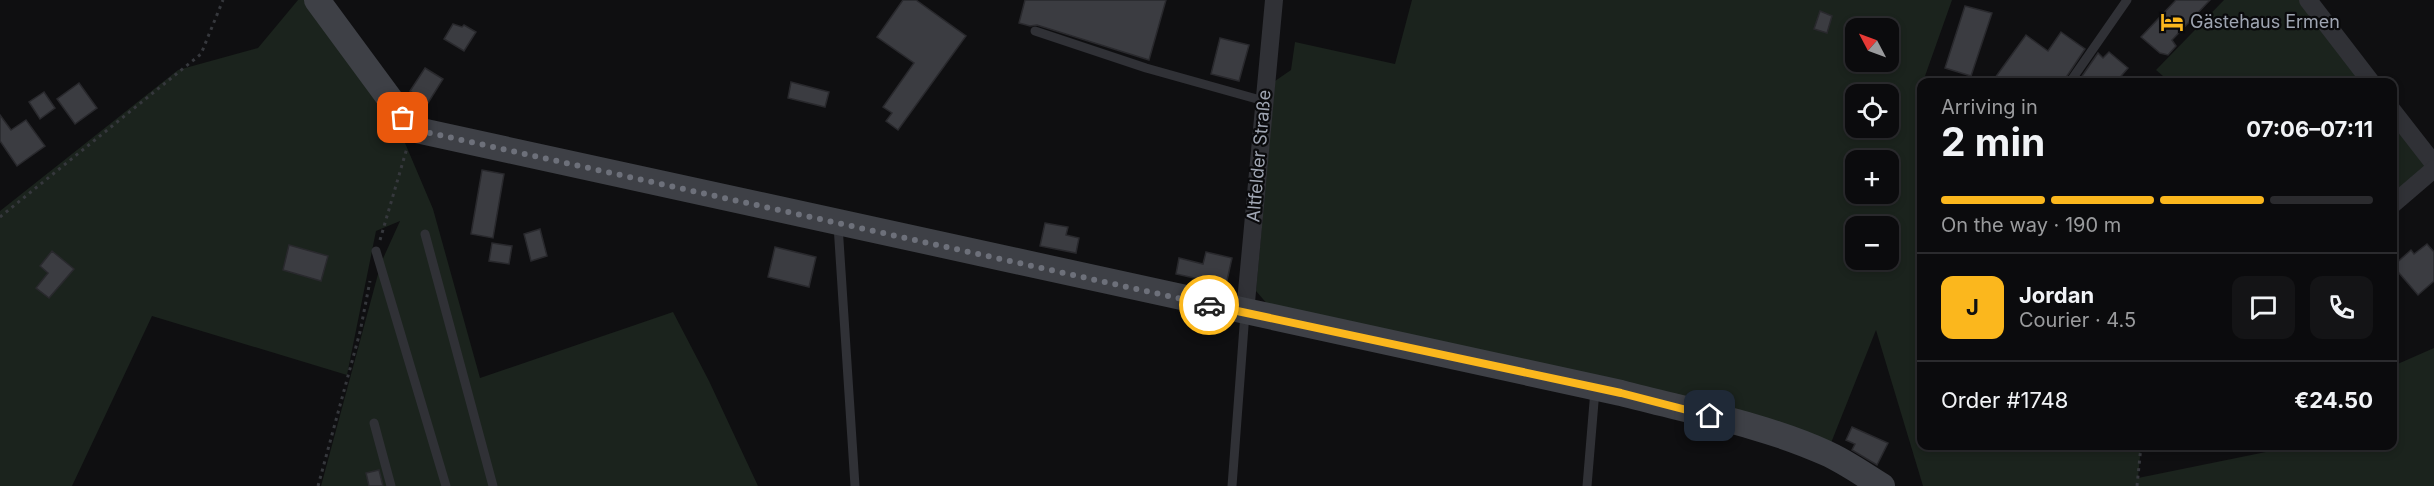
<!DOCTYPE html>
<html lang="en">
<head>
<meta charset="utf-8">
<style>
	body { margin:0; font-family:Inter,sans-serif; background:#141416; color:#f1f3f6; height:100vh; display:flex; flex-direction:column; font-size:22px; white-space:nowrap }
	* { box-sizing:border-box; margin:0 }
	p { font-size:20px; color:#9a9b9d }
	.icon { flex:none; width:33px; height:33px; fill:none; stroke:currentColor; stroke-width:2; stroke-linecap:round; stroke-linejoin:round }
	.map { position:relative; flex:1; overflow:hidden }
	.sheet { position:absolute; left:1917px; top:78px; width:480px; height:372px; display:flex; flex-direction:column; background:#0b0b0d; border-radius:12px; box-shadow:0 3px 9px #0003,0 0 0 2px #2b2b2e }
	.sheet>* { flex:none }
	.needle { width:39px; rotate:311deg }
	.buttons { position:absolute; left:1845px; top:18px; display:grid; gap:12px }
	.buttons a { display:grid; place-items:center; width:54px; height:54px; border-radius:12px; background:#0b0b0d; box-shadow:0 3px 9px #0003,0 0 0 2px #2b2b2e; font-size:30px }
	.pin { position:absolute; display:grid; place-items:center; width:51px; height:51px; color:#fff; margin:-26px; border-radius:12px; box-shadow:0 3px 9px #0006 }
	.courier { position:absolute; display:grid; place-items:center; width:60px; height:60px; margin:-30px; border:4px solid #fbb71d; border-radius:50%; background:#fff; color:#222; box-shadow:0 2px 8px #0007 }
	.overview em { font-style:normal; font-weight:700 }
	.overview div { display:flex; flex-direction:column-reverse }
	.overview { display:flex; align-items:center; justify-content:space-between; height:102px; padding:0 24px }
	h1 { font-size:39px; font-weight:700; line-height:45px }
	.bar { display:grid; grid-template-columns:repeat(4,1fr); gap:9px 6px; align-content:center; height:72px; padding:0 24px }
	.bar i { height:8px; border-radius:4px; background:#2b2b2e }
	.bar .current { background:#fbb71d }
	.bar p { grid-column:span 4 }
	.line { display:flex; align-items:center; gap:15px; padding:0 24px; border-top:2px solid #2b2b2e }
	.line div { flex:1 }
	.round { display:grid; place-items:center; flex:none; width:63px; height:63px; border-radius:12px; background:#141416 }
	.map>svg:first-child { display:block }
	.green { fill:#1b231d; fill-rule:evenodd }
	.building { fill:#3b3c41; stroke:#29292d; stroke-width:1.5 }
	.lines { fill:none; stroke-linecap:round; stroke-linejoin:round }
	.path { stroke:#36383d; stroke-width:3; stroke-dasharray:3 4.5; stroke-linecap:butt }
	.lane { stroke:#303136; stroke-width:9 }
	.street { stroke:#303136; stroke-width:18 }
	.secondary { stroke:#3e4046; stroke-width:26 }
	.done { stroke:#6d707a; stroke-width:6; stroke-dasharray:0 10.8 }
	.route { stroke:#fbb71d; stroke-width:8 }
	.labels { text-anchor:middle; stroke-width:4.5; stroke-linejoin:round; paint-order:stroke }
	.poi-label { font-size:18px; fill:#9fa5b2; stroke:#0a0a0c; text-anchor:start }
	.street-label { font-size:18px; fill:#9fa5b2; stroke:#0a0a0c }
</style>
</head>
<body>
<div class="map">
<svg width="2434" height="486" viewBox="0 0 2434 486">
	<rect width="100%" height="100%" fill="#0f0f11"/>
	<!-- green -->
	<g class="green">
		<polygon points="298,0 317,0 391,110 433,209 480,378 673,312 709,381 758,486 321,486 381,263 400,221 376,231 347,375 152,316 72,486 0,486 0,211 178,70 258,48"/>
		<path d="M1412,0H1952L1925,76L1949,82H1922V446H2141L2138,478L2295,446H2392L2393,366L2434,348V486H1923L1876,330L1827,453L1269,306L1256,291L1275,81L1291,70L1295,42L1395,64ZM1856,28H1888V62H1856ZM1856,94H1888V128H1856ZM1856,160H1888V194H1856ZM1856,226H1888V260H1856Z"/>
		<polygon points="2224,0 2308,0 2371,82 2170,82 2156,70"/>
		<polygon points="2392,110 2434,164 2392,199"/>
	</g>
	<!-- building -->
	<g class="building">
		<polygon points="903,0 916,0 966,36 898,130 886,121 892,113 883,107 914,63 877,37"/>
		<polygon points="1025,0 1166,0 1149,60 1037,25 1030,26 1019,23"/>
		<polygon points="2176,0 2210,0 2172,40 2176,46 2168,55 2160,53 2141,37"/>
		<polygon points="1965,6 1992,13 1971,76 1945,68"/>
		<polygon points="1820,11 1832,16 1827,33 1814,29"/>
		<polygon points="453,24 462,27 464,25 476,32 464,51 444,39"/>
		<polygon points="2061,32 2085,49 2063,82 1992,82 2026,35 2048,51"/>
		<polygon points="1220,38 1249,45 1239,81 1211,74"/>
		<polygon points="2109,52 2128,68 2116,82 2078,82 2098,53 2103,58"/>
		<polygon points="425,68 443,79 428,103 410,91"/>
		<polygon points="791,82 829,92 825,107 788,98"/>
		<polygon points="79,83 97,108 75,124 57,99"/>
		<polygon points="44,92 55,108 40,119 29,102"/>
		<polygon points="0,115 11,130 26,120 45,146 17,166 0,141"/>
		<polygon points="482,170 504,174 493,238 471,234"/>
		<polygon points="1045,223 1068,227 1066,235 1079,238 1076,253 1040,246"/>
		<polygon points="540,229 547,256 531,261 524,234"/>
		<polygon points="492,243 512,246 509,264 489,261"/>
		<polygon points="2427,244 2434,252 2434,281 2418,295 2393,266 2411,250 2414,254"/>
		<polygon points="289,245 328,256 321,281 283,270"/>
		<polygon points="775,247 816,257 809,287 768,277"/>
		<polygon points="52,251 74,269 49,298 36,288 48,273 40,266"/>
		<polygon points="1206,252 1232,258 1226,285 1176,274 1179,258 1203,264"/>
		<polygon points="1852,427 1888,443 1877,465 1852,450 1855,444 1846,440"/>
		<polygon points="379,470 383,486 369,486 366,473"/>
	</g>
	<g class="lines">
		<!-- path -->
		<g class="path">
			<polyline points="0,217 201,54 223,0"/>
			<polyline points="380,240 407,148"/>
			<polyline points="318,486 360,332 370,281"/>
			<polyline points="2137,486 2141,446"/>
		</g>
		<!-- lane -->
		<g class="lane">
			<polyline points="1035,31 1146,68 1264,101"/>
			<polyline points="2070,82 2127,0"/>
			<polyline points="838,225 855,486"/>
			<polyline points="425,234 493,486"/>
			<polyline points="376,251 446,486"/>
			<polyline points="374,423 391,486"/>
			<polyline points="1232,486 1245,313"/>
			<polyline points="1587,486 1595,390"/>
		</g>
		<!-- street -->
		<g class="street">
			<polyline points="2308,0 2371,82"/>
			<polyline points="2392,110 2434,164"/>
			<polyline points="2392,205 2434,169"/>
			<polyline points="1245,313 1274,0"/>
		</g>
		<!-- secondary -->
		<path class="secondary" d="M317,0L412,129L1621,393C1689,411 1762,424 1826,453C1846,462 1864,475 1882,486"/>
	</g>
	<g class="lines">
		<!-- done -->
		<polyline class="done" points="403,118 412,129 1209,305"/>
		<!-- route -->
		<polyline class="route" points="1209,305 1621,393 1710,416"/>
	</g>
	<!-- icons -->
	<defs>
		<g id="hotel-bare" transform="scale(1.8)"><path d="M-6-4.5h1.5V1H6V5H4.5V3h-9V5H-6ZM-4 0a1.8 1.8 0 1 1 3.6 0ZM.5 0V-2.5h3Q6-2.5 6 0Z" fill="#fbb71d" stroke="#0a0a0c" stroke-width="2.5" paint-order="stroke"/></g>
	</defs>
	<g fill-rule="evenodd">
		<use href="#hotel-bare" x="2172" y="22"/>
	</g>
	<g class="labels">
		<!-- poi labels -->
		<g class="poi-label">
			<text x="2190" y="28">Gästehaus Ermen</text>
		</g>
		<!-- street labels -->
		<g class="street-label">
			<text transform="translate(1259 156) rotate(-85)" y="6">Altfelder Straße</text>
		</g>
	</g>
</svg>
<div class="buttons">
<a><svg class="needle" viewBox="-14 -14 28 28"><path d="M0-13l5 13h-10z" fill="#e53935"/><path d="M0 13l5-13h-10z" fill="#9a9b9d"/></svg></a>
<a><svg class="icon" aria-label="locate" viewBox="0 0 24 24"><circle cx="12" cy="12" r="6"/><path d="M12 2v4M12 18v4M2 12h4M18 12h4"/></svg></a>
<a>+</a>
<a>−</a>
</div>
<div class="pin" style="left:403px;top:118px;background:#ea580c"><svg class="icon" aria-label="bag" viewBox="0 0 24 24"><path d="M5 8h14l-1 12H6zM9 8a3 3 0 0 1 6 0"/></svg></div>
<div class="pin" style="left:1710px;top:416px;background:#1f2937"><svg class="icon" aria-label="home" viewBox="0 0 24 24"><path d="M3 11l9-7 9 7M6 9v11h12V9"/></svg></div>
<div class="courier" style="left:1209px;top:305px"><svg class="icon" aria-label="car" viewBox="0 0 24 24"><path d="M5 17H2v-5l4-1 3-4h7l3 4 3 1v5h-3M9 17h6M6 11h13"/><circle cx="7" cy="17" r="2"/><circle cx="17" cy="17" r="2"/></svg></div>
<section class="sheet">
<div class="overview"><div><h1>2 min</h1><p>Arriving in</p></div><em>07:06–07:11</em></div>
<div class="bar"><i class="current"></i><i class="current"></i><i class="current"></i><i></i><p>On the way · 190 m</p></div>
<div class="line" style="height:108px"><b class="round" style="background:#fbb71d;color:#111">J</b><div><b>Jordan</b><p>Courier · 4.5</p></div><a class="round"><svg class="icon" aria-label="chat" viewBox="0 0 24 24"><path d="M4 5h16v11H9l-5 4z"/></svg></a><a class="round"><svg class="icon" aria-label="phone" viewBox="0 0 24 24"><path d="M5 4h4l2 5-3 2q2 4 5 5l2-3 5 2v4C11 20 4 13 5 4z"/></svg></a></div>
<div class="line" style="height:78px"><div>Order #1748</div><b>€24.50</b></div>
</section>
</div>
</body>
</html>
